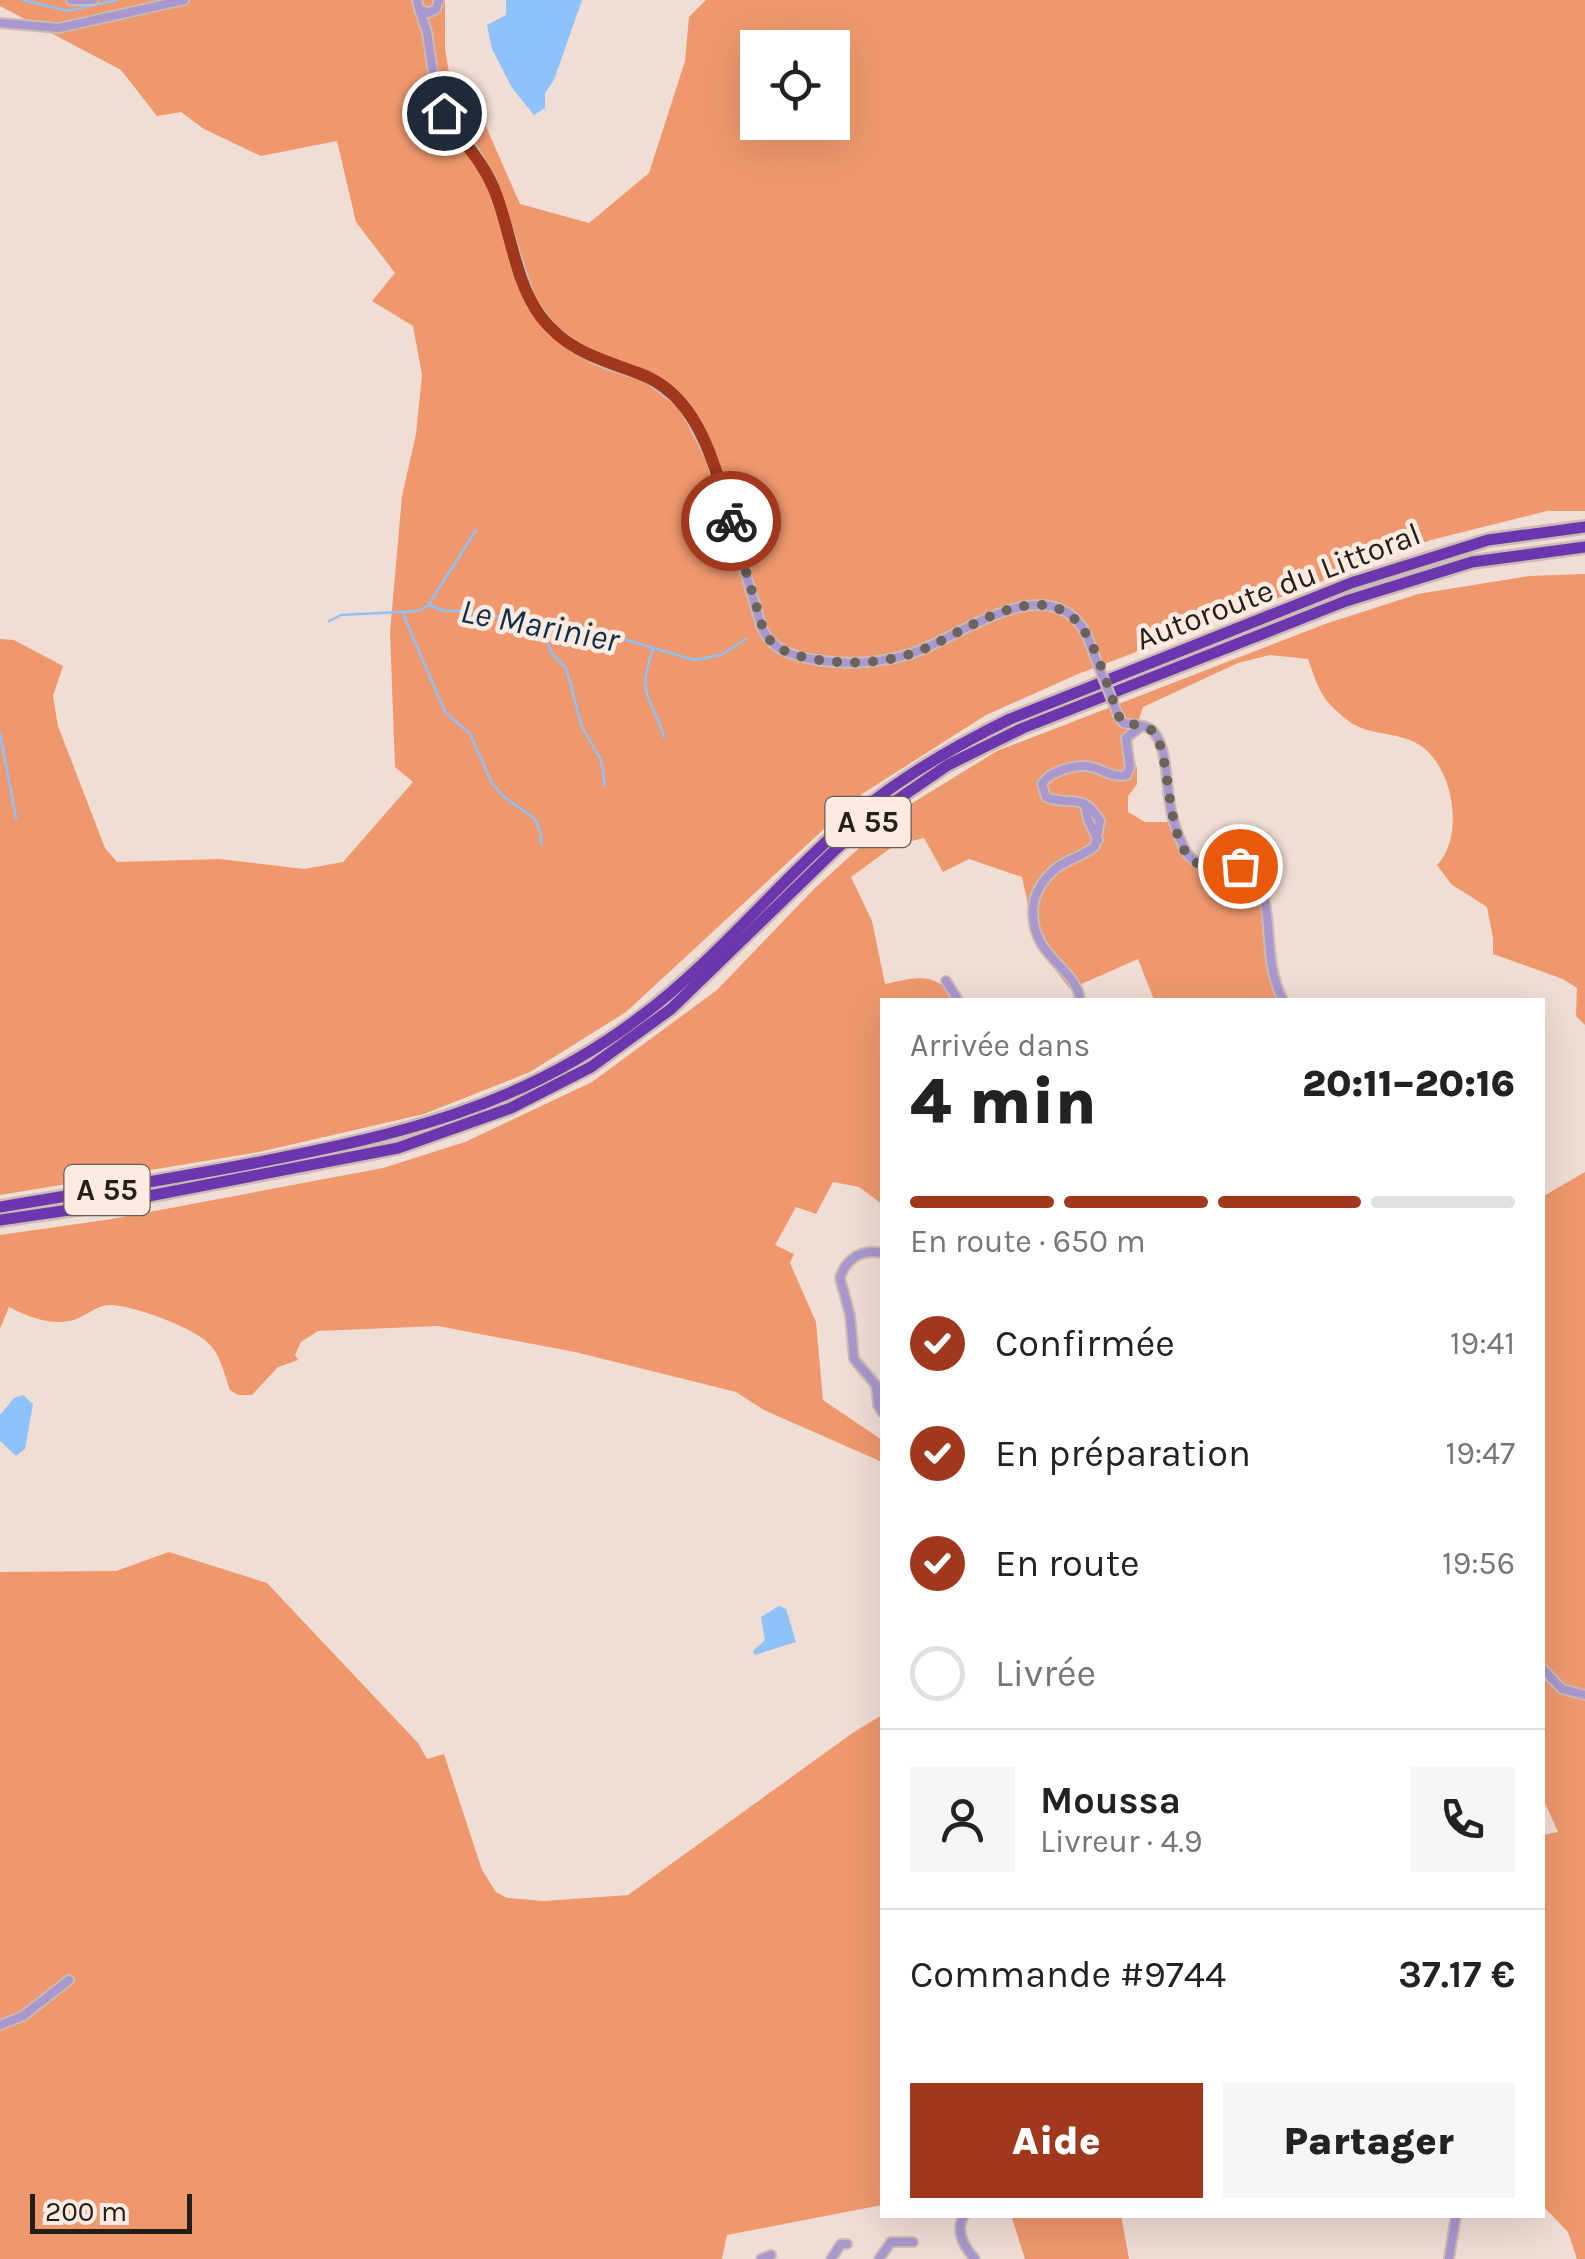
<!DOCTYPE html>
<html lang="fr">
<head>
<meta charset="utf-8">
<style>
	body { margin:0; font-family:Karla,sans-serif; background:#f6f6f6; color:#222; height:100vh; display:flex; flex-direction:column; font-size:38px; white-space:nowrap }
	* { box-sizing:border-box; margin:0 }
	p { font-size:32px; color:#767676 }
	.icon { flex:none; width:55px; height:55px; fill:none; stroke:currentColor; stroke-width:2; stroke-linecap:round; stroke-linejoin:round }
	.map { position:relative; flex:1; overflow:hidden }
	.drawer { position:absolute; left:880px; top:998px; width:665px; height:1220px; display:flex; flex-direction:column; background:#fff; border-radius:0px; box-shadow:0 10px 40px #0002 }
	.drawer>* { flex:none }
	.fabs { position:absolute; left:740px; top:30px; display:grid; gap:20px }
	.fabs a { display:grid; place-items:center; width:110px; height:110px; border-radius:0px; background:#fff; box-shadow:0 10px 40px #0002; font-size:50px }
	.scale { position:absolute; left:30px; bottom:25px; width:162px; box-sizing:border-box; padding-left:10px; border:5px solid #251f1b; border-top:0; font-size:28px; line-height:35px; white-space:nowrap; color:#251f1b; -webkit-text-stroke:8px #fdeae1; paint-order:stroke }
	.pin { position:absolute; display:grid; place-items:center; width:85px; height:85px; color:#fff; margin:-42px; border:5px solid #fff; border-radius:50%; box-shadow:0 2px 10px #0007 }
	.courier { position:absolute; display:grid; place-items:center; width:100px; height:100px; margin:-50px; border:8px solid #a1381e; border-radius:50%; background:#fff; color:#222; box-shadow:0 2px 12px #0007 }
	.summary em { font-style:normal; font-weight:800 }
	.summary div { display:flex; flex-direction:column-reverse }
	.summary { display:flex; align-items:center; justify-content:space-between; height:170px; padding:0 30px }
	h1 { font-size:65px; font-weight:800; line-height:75px }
	.bar { display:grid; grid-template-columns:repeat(4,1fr); gap:15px 10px; align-content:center; height:120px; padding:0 30px }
	.bar i { height:12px; border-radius:8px; background:#e0e0e0 }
	.bar .current { background:#a1381e }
	.bar p { grid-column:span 4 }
	.line { display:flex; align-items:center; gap:25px; padding:0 30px; border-top:2px solid #e0e0e0 }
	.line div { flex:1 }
	.round { display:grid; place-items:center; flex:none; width:105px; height:105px; border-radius:0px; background:#f6f6f6 }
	ol { padding:0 30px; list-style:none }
	li { display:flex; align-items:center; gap:30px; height:110px }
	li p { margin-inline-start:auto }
	li .icon { padding:10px; border-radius:50%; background:#a1381e; color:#fff; stroke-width:4 }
	li:last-child { color:#767676 }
	li i { width:55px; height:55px; border:5px solid #e0e0e0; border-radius:50% }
	.cta { display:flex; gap:20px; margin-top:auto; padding:20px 30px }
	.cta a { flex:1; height:115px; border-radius:0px; background:#a1381e; color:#fff; font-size:40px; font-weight:800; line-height:115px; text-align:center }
	.cta a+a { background:#f6f6f6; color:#222 }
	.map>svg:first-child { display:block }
	.green { fill:#ef986e; fill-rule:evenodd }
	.water { fill:#8fc2fb }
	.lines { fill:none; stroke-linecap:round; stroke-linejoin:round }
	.stream { stroke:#8fc2fb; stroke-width:2.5 }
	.minor-casing { stroke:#cbbbb3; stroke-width:12 }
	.highway-casing { stroke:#cbbbb3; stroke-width:16 }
	.minor { stroke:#a997ce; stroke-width:8 }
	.highway { stroke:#6c36af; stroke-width:11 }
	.minor-bridge-casing { stroke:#cbbbb3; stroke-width:12; stroke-linecap:butt }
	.minor-bridge { stroke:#a997ce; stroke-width:8 }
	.done { stroke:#6c625c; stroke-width:10; stroke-dasharray:0 18 }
	.route { stroke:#a1381e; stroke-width:12 }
	.labels { text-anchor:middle; stroke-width:9; stroke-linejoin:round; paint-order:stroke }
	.shield { fill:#fdeae1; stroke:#665c56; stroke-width:2.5 }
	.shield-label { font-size:30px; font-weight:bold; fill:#251f1b }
	.street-label { font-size:32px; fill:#251f1b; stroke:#fdeae1 }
	.water-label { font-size:35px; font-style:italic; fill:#132e4a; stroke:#fdeae1 }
</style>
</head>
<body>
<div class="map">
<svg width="1585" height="2259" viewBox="0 0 1585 2259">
	<rect width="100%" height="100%" fill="#f0ddd4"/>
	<!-- green -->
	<g class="green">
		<path d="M0,0H445V48L453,99L484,122L520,204L589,223L649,173L685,61L689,17L706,0H1585V511H1547L1431,540L1078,674L986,715L862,794L626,1012L530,1072L424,1114L259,1152L0,1195V639L14,640L63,666L53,696L58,726L105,848L117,862L219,859L304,869L343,862L413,782L395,767L390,632L402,496L416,434L422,375L413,326L372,301L395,273L356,222L337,141L261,156L204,129L181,112L157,116L121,70L0,6ZM758,48H832V122H758Z"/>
		<path d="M1585,574V1025L1576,1016L1577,988L1563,979L1493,954V938L1487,907L1451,884L1437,865C1466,836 1453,762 1416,743C1396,732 1368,735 1350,722C1321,700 1320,692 1308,659L1270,655L1238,663L1143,707L1130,747L1137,768V784L1128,796V812L1145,822H1179L1192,854L1206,861H1232L1270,902L1273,963L1287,1000H1154L1138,959L1070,989L1035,944L1028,920L1031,919L1022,877L969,859L943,872L924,838L895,845L851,877L872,921L885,984C917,977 935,971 957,1000H882V1204L859,1187L833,1182L816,1214L796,1207L775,1245L794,1254L790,1263L816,1322L823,1400L882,1440V1462L764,1410L736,1392L575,1352L438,1326L318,1331L301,1342L295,1355L298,1360L278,1367L252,1395H238L230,1390C225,1377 221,1358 212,1347C197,1328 137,1307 112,1305C96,1304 84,1319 69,1321C49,1325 26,1316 9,1307L0,1329V1235L112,1219L383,1168L465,1142L592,1082L717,990L814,889L901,810L997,751L1325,624L1418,594L1529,576Z"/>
		<polygon points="1585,1172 1585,2259 1577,2259 1568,2232 1543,2206 1542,1835 1558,1832 1542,1796 1542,1197"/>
		<polygon points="169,1552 267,1583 418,1743 427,1759 444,1754 482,1870 496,1892 507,1898 544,1901 628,1895 854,1732 882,1715 882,2205 727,2235 722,2259 0,2259 0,1572 116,1571"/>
		<polygon points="1011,2215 1121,2215 1129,2259 1025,2259"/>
	</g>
	<!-- water -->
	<g class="water">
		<polygon points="506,0 582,0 554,80 545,93 545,108 534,115 512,88 492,49 487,25 506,15"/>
		<polygon points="23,1395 33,1404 25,1449 16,1456 0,1441 0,1415 14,1398"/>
		<polygon points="779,1606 786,1609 796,1642 755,1655 753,1651 765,1640 761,1617"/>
	</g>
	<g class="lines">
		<!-- stream -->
		<g class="stream">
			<polyline points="23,0 68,11 117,0"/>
			<polyline points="429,604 476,530"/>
			<polyline points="403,614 445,712 470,734 492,783 503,796 535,819 541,834 541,844"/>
			<polyline points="329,621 341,615 418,611 429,605 444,611 470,611 526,622 576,625 694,660 721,655 746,639"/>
			<polyline points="540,624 552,654 566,668 582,727 601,760 605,786"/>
			<path d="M653,649C636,699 651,694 664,737"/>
			<polyline points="0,734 16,818"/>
		</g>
		<!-- minor casing -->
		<g class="minor-casing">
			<g id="minor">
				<polyline points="71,0 93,0"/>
				<polyline points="417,0 419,9 428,13 436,9 439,0"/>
				<path d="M419,9L427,32L437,100L447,119L472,148L491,180L531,302L552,330L578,350L607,364L646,376L684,405L711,458L762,628C772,649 789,655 811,659C844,665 877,664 910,654C954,641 1037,573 1079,623C1087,632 1091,646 1095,657"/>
				<polyline points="0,23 59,28 184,0"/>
				<path d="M1118,715L1123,723C1132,725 1146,724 1153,731C1167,747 1166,779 1169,798C1171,816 1177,834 1185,850C1202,881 1244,851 1258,880C1275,918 1262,960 1283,1000"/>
				<polyline points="1085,804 1088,820 1098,840"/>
				<polyline points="946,981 958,1000"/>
				<path d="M1080,1000C1077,968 1032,958 1033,911C1033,894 1042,881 1054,870C1066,859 1083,857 1095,846L1100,821C1083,791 1069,807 1046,797L1042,784C1048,775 1053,774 1062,770C1100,757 1102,780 1127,775L1130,767L1126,738L1142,726"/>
				<path d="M882,1253C862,1249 846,1258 840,1278L850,1315L854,1359L876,1385L878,1405L882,1412"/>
				<polyline points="1542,1668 1562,1689 1585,1695"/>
				<polyline points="0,2025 23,2016 69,1980"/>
				<path d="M964,2215C955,2231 963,2246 975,2259"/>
				<polyline points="761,2259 771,2255"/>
				<polyline points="831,2259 841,2244 847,2244"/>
				<polyline points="879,2259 891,2242 913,2242"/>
				<polyline points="1449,2259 1456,2215"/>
			</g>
		</g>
		<!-- highway casing -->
		<g class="highway-casing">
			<g id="highway">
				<path d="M0,1207C85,1193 170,1179 254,1163C398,1135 520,1108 640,1017C719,958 780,879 856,815C902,776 955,746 1010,719L1351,583L1488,540L1585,527"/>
				<polyline points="0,1220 97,1206 398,1148 511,1108 591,1067 671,1009 836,849 878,813 948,765 1023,728 1346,601 1472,562 1585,547"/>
			</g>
		</g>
		<!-- minor -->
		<use href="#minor" class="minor"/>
		<!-- highway -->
		<use href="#highway" class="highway"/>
		<!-- minor-bridge casing -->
		<g class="minor-bridge-casing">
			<polyline id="minor-bridge" points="1095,657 1118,715"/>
		</g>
		<!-- minor-bridge -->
		<use href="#minor-bridge" class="minor-bridge"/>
	</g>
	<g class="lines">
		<!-- done -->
		<path class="done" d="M731,521L764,632C774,649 789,654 808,658C843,665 880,664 914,653C957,638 1026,581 1071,616C1095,634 1108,691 1120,719C1130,727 1148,723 1155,734C1173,762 1164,852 1201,865C1213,869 1228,867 1240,866"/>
		<!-- route -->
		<path class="route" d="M444,113C460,140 482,159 494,189C511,230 514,281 541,317C567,351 600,359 638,373C700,395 714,465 731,521"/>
	</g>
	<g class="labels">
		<!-- shield labels -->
		<g class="shield">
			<rect x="825.5" y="797" width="85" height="50" rx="8"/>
			<rect x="64.5" y="1165" width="85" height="50" rx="8"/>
		</g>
		<g class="shield-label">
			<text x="868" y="832">A 55</text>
			<text x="107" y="1200">A 55</text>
		</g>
		<!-- street labels -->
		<g class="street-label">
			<text transform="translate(1278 586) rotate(-21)" y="11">Autoroute du Littoral</text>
		</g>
		<!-- water labels -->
		<g class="water-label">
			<text transform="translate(540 625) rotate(11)" y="12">Le Marinier</text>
		</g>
	</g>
</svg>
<div class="fabs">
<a><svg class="icon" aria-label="locate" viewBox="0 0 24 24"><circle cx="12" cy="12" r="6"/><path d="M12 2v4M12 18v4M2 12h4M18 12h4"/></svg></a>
</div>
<div class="scale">200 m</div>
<div class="pin" style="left:1240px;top:866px;background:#ea580c"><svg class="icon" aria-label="bag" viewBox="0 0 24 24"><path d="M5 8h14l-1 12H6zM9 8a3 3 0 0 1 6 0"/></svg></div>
<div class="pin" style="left:444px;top:113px;background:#1f2937"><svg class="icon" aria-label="home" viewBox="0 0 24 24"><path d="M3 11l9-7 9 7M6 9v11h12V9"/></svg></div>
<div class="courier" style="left:731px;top:521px"><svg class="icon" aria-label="bike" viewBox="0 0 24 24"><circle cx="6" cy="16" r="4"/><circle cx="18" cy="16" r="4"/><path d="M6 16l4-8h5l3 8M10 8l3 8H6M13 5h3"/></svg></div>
<section class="drawer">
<div class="summary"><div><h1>4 min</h1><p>Arrivée dans</p></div><em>20:11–20:16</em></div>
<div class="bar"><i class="current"></i><i class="current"></i><i class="current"></i><i></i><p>En route · 650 m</p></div>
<ol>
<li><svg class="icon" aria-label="check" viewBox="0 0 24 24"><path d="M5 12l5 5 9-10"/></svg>Confirmée<p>19:41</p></li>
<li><svg class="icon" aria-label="check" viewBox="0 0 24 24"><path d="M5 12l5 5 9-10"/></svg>En préparation<p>19:47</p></li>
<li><svg class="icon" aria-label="check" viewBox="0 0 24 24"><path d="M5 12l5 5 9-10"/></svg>En route<p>19:56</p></li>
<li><i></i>Livrée</li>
</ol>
<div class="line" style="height:180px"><a class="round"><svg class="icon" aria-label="person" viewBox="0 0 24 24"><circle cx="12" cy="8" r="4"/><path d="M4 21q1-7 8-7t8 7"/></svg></a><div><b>Moussa</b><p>Livreur · 4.9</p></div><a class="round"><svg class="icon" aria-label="phone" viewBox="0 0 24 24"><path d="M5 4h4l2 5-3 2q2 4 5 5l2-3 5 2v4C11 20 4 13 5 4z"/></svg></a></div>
<div class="line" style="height:130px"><div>Commande #9744</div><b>37.17 €</b></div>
<div class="cta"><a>Aide</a><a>Partager</a></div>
</section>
</div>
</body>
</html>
